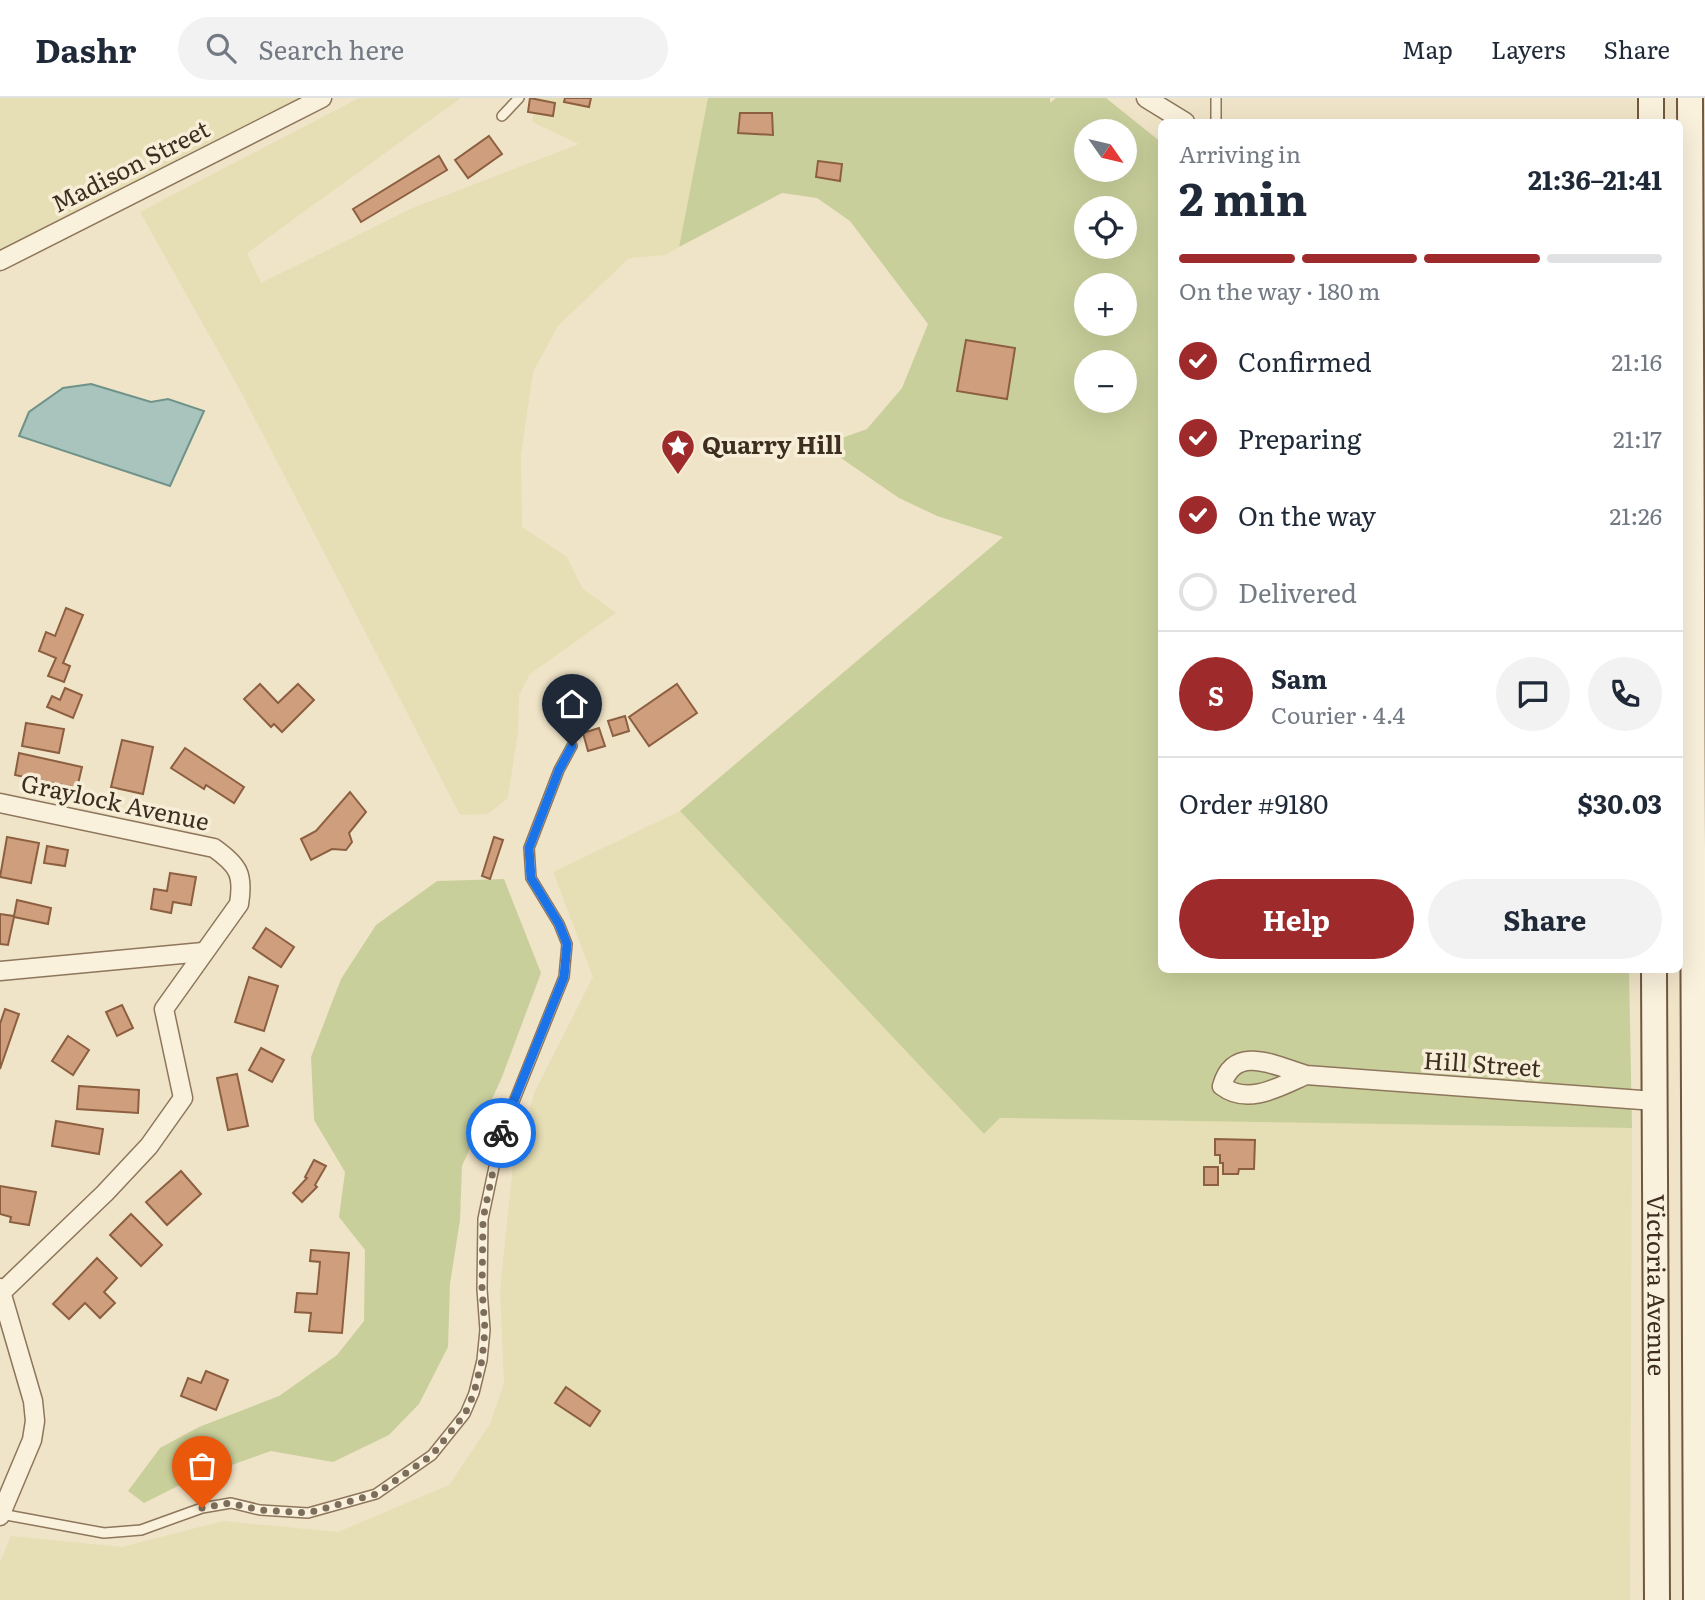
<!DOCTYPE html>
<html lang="en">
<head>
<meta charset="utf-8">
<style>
	body { margin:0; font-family:Literata,serif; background:#f2f2f3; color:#1f2937; height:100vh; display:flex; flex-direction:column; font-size:26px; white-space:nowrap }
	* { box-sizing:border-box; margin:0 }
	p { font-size:23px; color:#747a83 }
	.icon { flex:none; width:38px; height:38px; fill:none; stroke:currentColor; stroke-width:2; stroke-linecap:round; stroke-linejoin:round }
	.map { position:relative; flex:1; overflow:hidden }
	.panel { position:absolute; left:1158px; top:21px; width:525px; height:854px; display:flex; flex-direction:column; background:#fff; border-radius:10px; box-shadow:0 7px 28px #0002 }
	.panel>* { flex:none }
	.needle { width:46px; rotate:124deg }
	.fabs { position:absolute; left:1074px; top:21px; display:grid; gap:14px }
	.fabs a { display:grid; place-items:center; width:63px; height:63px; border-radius:50%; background:#fff; box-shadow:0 7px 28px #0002; font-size:35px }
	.pin { position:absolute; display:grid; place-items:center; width:60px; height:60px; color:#fff; margin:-72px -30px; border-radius:50% 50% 50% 0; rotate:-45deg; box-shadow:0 0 7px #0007 }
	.pin .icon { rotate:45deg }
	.courier { position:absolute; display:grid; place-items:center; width:70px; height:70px; margin:-35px; border:5px solid #1a73e8; border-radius:50%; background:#fff; color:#222; box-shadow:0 2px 9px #0007 }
	.headline em { font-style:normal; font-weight:700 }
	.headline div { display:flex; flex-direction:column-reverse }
	.headline { display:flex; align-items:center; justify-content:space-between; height:119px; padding:0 21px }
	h1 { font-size:46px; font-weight:700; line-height:52px }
	.bar { display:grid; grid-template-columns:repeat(4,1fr); gap:10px 7px; align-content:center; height:84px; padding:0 21px }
	.bar i { height:9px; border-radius:5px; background:#e0e1e3 }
	.bar .active { background:#9e2a2b }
	.bar p { grid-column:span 4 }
	.line { display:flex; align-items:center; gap:18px; padding:0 21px; border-top:2px solid #e0e1e3 }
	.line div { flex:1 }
	.round { display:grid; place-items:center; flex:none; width:74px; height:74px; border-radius:37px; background:#f2f2f3 }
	ol { padding:0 21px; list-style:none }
	li { display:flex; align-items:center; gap:21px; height:77px }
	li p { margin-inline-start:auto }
	li .icon { padding:7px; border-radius:50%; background:#9e2a2b; color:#fff; stroke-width:4 }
	li:last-child { color:#747a83 }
	li i { width:38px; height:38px; border:4px solid #e0e1e3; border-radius:50% }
	.primary-button { display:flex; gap:14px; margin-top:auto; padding:14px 21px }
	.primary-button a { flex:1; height:80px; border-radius:42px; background:#9e2a2b; color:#fff; font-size:28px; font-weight:700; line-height:80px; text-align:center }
	.primary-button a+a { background:#f2f2f3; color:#1f2937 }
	header { display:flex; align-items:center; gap:42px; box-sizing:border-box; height:98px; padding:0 35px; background:#fff; border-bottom:2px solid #e0e1e3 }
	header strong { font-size:33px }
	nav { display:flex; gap:38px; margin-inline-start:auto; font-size:24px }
	.search { width:490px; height:63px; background:#f2f2f3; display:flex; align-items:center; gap:18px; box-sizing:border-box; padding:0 24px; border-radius:38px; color:#747a83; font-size:26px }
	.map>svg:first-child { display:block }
	.farmland { fill:#e6deb5 }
	.green { fill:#c9cf9b; fill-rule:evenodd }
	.water { fill:#a9c4bc; stroke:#6f938a; stroke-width:2 }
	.building { fill:#cf9f7d; stroke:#8d5f41; stroke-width:2 }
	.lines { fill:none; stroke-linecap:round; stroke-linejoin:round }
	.service-casing { stroke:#8d765c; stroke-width:12 }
	.minor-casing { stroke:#8d765c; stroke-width:21 }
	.secondary-casing { stroke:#6f573f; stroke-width:28 }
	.service { stroke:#faf1dc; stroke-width:9 }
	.minor { stroke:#faf1dc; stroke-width:18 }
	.secondary { stroke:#faf1dc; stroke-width:24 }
	.done { stroke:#7c6e5b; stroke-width:7; stroke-dasharray:0 12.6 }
	.route { stroke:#1a73e8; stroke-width:9 }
	.labels { text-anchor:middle; stroke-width:7; stroke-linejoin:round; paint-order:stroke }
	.street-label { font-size:24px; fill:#3d2e20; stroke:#f7eed8 }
	.poi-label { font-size:24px; font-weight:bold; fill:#3d2e20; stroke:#f7eed8; text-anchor:start }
</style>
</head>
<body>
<header>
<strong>Dashr</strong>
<div class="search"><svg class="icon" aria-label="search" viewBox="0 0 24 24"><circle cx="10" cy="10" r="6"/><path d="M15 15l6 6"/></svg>Search here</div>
<nav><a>Map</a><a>Layers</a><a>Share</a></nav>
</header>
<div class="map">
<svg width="1705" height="1502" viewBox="0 0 1705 1502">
	<rect width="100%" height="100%" fill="#f0e4c8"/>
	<!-- farmland -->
	<g class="farmland">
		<polygon points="0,0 306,0 0,154"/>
		<polygon points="359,0 461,0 247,155 261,185 410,111 579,46 532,24 537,0 708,0 679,149 666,157 629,160 558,228 533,274 521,357 522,429 567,459 582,490 616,515 530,576 519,597 518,633 508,700 488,716 460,717 240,292 140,114"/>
		<polygon points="680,713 984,1036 1000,1020 1632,1030 1630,1502 0,1502 0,1464 11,1438 122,1449 223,1423 338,1434 449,1387 490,1326 504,1285 500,1193 513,1067 535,993 593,879 553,774"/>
	</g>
	<!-- green -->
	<g class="green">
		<path d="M708,0H1050V5L1056,0H1106L1162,45V872H1629L1632,1030L1000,1020L984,1036L680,713L1003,439L937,418L899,400L822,347L867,331L902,290L928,226L850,123L817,100L782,95L679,149ZM1087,33H1125V72H1087ZM1087,110H1125V149H1087ZM1087,187H1125V226H1087ZM1087,264H1125V303H1087Z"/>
		<polygon points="504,781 541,875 502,979 462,1068 460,1122 450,1186 448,1249 419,1306 389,1337 333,1364 271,1353 190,1382 144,1405 128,1393 160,1350 199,1329 279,1298 337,1257 364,1223 365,1152 339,1119 345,1074 314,1022 311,959 341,881 376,827 437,783"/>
	</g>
	<!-- water -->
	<polygon class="water" points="91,286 151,304 168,301 204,313 170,388 19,338 29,314 63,290"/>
	<!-- building -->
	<g class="building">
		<polygon points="530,0 555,5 553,18 528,14"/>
		<polygon points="565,0 591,0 589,9 564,4"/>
		<polygon points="740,15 772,15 773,37 738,35"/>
		<polygon points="489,38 502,56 468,80 455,62"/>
		<polygon points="439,58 447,72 361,124 353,111"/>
		<polygon points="818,63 842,66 840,83 816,79"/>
		<polygon points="966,242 1015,250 1007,301 957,293"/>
		<polygon points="66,510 83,517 63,565 70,568 64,584 48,578 56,560 39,553 46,534 55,538"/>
		<polygon points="260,586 278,605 298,586 314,602 282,634 274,626 271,629 244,601"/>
		<polygon points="677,586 697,615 649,648 629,619"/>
		<polygon points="65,590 82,597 73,620 47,609 52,598 60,602"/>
		<polygon points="625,618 629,633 613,638 608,623"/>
		<polygon points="26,625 64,631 59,655 22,648"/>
		<polygon points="599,630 605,648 588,653 583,635"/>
		<polygon points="122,642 153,649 143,696 111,689"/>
		<polygon points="185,650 244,689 234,705 206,687 204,691 171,670"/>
		<polygon points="19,655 82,669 77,690 15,677"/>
		<polygon points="350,694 366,714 349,735 352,744 346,752 332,751 311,762 301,741 316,733"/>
		<polygon points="7,739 39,745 31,785 0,779"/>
		<polygon points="494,739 503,742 490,781 482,778"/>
		<polygon points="47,748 68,752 65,768 44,765"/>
		<polygon points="170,775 196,779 191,807 173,804 171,815 151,811 154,791 167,793"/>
		<polygon points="17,802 51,810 48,826 14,819 8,847 0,846 0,816 14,818"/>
		<polygon points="266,830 294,849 281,869 253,850"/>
		<polygon points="249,879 278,888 264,933 235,924"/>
		<polygon points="122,907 133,930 117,938 106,914"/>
		<polygon points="5,911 19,916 0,971 0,926"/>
		<polygon points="68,938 89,952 73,977 52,963"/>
		<polygon points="261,950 284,962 272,984 249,972"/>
		<polygon points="237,976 248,1028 228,1032 217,980"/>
		<polygon points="79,988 139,992 138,1015 77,1011"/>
		<polygon points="56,1023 103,1031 99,1056 52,1048"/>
		<polygon points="1215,1041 1255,1042 1254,1071 1239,1071 1238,1076 1223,1076 1223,1065 1220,1065 1220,1057 1215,1057"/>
		<polygon points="314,1062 326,1068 315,1087 317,1089 302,1104 293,1095 307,1080 305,1079"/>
		<rect x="1204" y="1069" width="14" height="18"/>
		<polygon points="181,1073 201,1096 167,1127 146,1104"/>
		<polygon points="0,1088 36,1094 29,1127 10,1124 11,1119 0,1116"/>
		<polygon points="131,1116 162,1147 141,1168 110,1137"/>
		<polygon points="311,1152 349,1155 342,1235 309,1233 311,1215 295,1214 297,1195 317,1196 320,1164 310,1163"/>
		<polygon points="97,1160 117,1180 104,1194 115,1205 100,1220 85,1205 69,1221 53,1206"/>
		<polygon points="206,1273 228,1282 216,1312 181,1298 188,1280 201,1285"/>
		<polygon points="566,1289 600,1313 590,1328 555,1305"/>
	</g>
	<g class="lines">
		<!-- service casing -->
		<g class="service-casing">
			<g id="service">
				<polyline points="502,18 519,0"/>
				<polyline points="1216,24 1216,0"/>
				<polyline points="1,1416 104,1435 141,1432 202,1410 231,1405 260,1412 308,1415 376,1396 432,1357 465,1316 474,1295 482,1262 485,1232 482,1191 483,1121 501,1036 564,879 567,846 559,826 531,780 529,750 559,672 572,648"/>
			</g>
		</g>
		<!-- minor casing -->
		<g class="minor-casing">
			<g id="minor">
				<polyline points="1146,0 1185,24"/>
				<polyline points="0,163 322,0"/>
				<path d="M0,705L214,750C238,767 244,776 239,806L164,911L183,1000L149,1048L105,1095L3,1193"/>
				<polyline points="0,873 203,854"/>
				<path d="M1306,977C1281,988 1248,1008 1222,988C1234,945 1276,968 1306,977L1655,1003"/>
				<polyline points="0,1190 33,1303 35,1323 32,1342 0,1418"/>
			</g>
		</g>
		<!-- secondary casing -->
		<g class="secondary-casing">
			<g id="secondary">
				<polyline points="1651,0 1651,24"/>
				<polyline points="1690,0 1696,1502"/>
				<path id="s1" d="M1654,872L1657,1502"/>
			</g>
		</g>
		<!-- service -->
		<use href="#service" class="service"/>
		<!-- minor -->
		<use href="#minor" class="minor"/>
		<!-- secondary -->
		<use href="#secondary" class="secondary"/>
	</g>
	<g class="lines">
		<!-- done -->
		<polyline class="done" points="202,1410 230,1405 260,1412 308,1415 376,1396 432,1357 465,1316 474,1295 482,1262 485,1232 482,1191 483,1121 501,1035"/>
		<!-- route -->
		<polyline class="route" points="501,1035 564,879 567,846 559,826 531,780 529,750 559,672 572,648"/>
	</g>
	<!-- icons -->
	<defs>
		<g id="sight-pin" transform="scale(1.75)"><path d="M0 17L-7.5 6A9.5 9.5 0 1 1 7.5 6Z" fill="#9e2a2b" stroke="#f7eed8"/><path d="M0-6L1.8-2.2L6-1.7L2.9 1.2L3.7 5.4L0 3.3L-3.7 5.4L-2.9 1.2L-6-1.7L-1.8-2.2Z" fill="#fff"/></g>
	</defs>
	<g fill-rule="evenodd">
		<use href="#sight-pin" x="678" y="348"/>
	</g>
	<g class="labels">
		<!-- street labels -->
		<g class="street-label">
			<text transform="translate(131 69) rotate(-27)" y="8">Madison Street</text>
			<text transform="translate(115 705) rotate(12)" y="8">Graylock Avenue</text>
			<text transform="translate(1482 967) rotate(4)" y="8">Hill Street</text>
			<text dy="8" stroke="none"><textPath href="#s1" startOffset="315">Victoria Avenue</textPath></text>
		</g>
		<!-- poi labels -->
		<g class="poi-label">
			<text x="702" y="356">Quarry Hill</text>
		</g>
	</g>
</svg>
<div class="fabs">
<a><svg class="needle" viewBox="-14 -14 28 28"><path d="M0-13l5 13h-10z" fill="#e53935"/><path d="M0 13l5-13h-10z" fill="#747a83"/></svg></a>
<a><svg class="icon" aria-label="locate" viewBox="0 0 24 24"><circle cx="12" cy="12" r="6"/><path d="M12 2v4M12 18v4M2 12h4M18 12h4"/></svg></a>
<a>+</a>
<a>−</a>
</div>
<div class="pin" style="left:202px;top:1410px;background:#ea580c"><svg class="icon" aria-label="bag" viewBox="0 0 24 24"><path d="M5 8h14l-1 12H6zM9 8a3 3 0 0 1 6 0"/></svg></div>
<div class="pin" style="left:572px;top:648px;background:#1f2937"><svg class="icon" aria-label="home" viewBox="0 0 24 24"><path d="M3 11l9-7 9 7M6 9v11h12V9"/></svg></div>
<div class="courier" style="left:501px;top:1035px"><svg class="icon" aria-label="bike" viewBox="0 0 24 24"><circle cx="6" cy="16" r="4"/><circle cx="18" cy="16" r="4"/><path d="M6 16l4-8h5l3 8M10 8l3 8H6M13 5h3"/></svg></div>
<section class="panel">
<div class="headline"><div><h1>2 min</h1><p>Arriving in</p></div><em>21:36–21:41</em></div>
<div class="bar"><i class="active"></i><i class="active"></i><i class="active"></i><i></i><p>On the way · 180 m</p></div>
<ol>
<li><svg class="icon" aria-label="check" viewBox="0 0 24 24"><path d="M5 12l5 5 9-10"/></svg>Confirmed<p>21:16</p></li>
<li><svg class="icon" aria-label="check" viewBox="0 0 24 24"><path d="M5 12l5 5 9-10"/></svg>Preparing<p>21:17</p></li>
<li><svg class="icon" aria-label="check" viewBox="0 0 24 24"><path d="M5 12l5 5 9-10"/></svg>On the way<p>21:26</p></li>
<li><i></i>Delivered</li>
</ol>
<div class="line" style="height:126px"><b class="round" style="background:#9e2a2b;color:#fff">S</b><div><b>Sam</b><p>Courier · 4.4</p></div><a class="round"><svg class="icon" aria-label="chat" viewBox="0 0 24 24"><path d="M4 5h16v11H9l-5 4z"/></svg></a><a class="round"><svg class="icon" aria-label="phone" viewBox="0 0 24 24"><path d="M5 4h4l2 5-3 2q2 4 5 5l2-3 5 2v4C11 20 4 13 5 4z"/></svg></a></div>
<div class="line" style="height:91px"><div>Order #9180</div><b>$30.03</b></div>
<div class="primary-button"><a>Help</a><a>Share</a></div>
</section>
</div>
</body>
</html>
